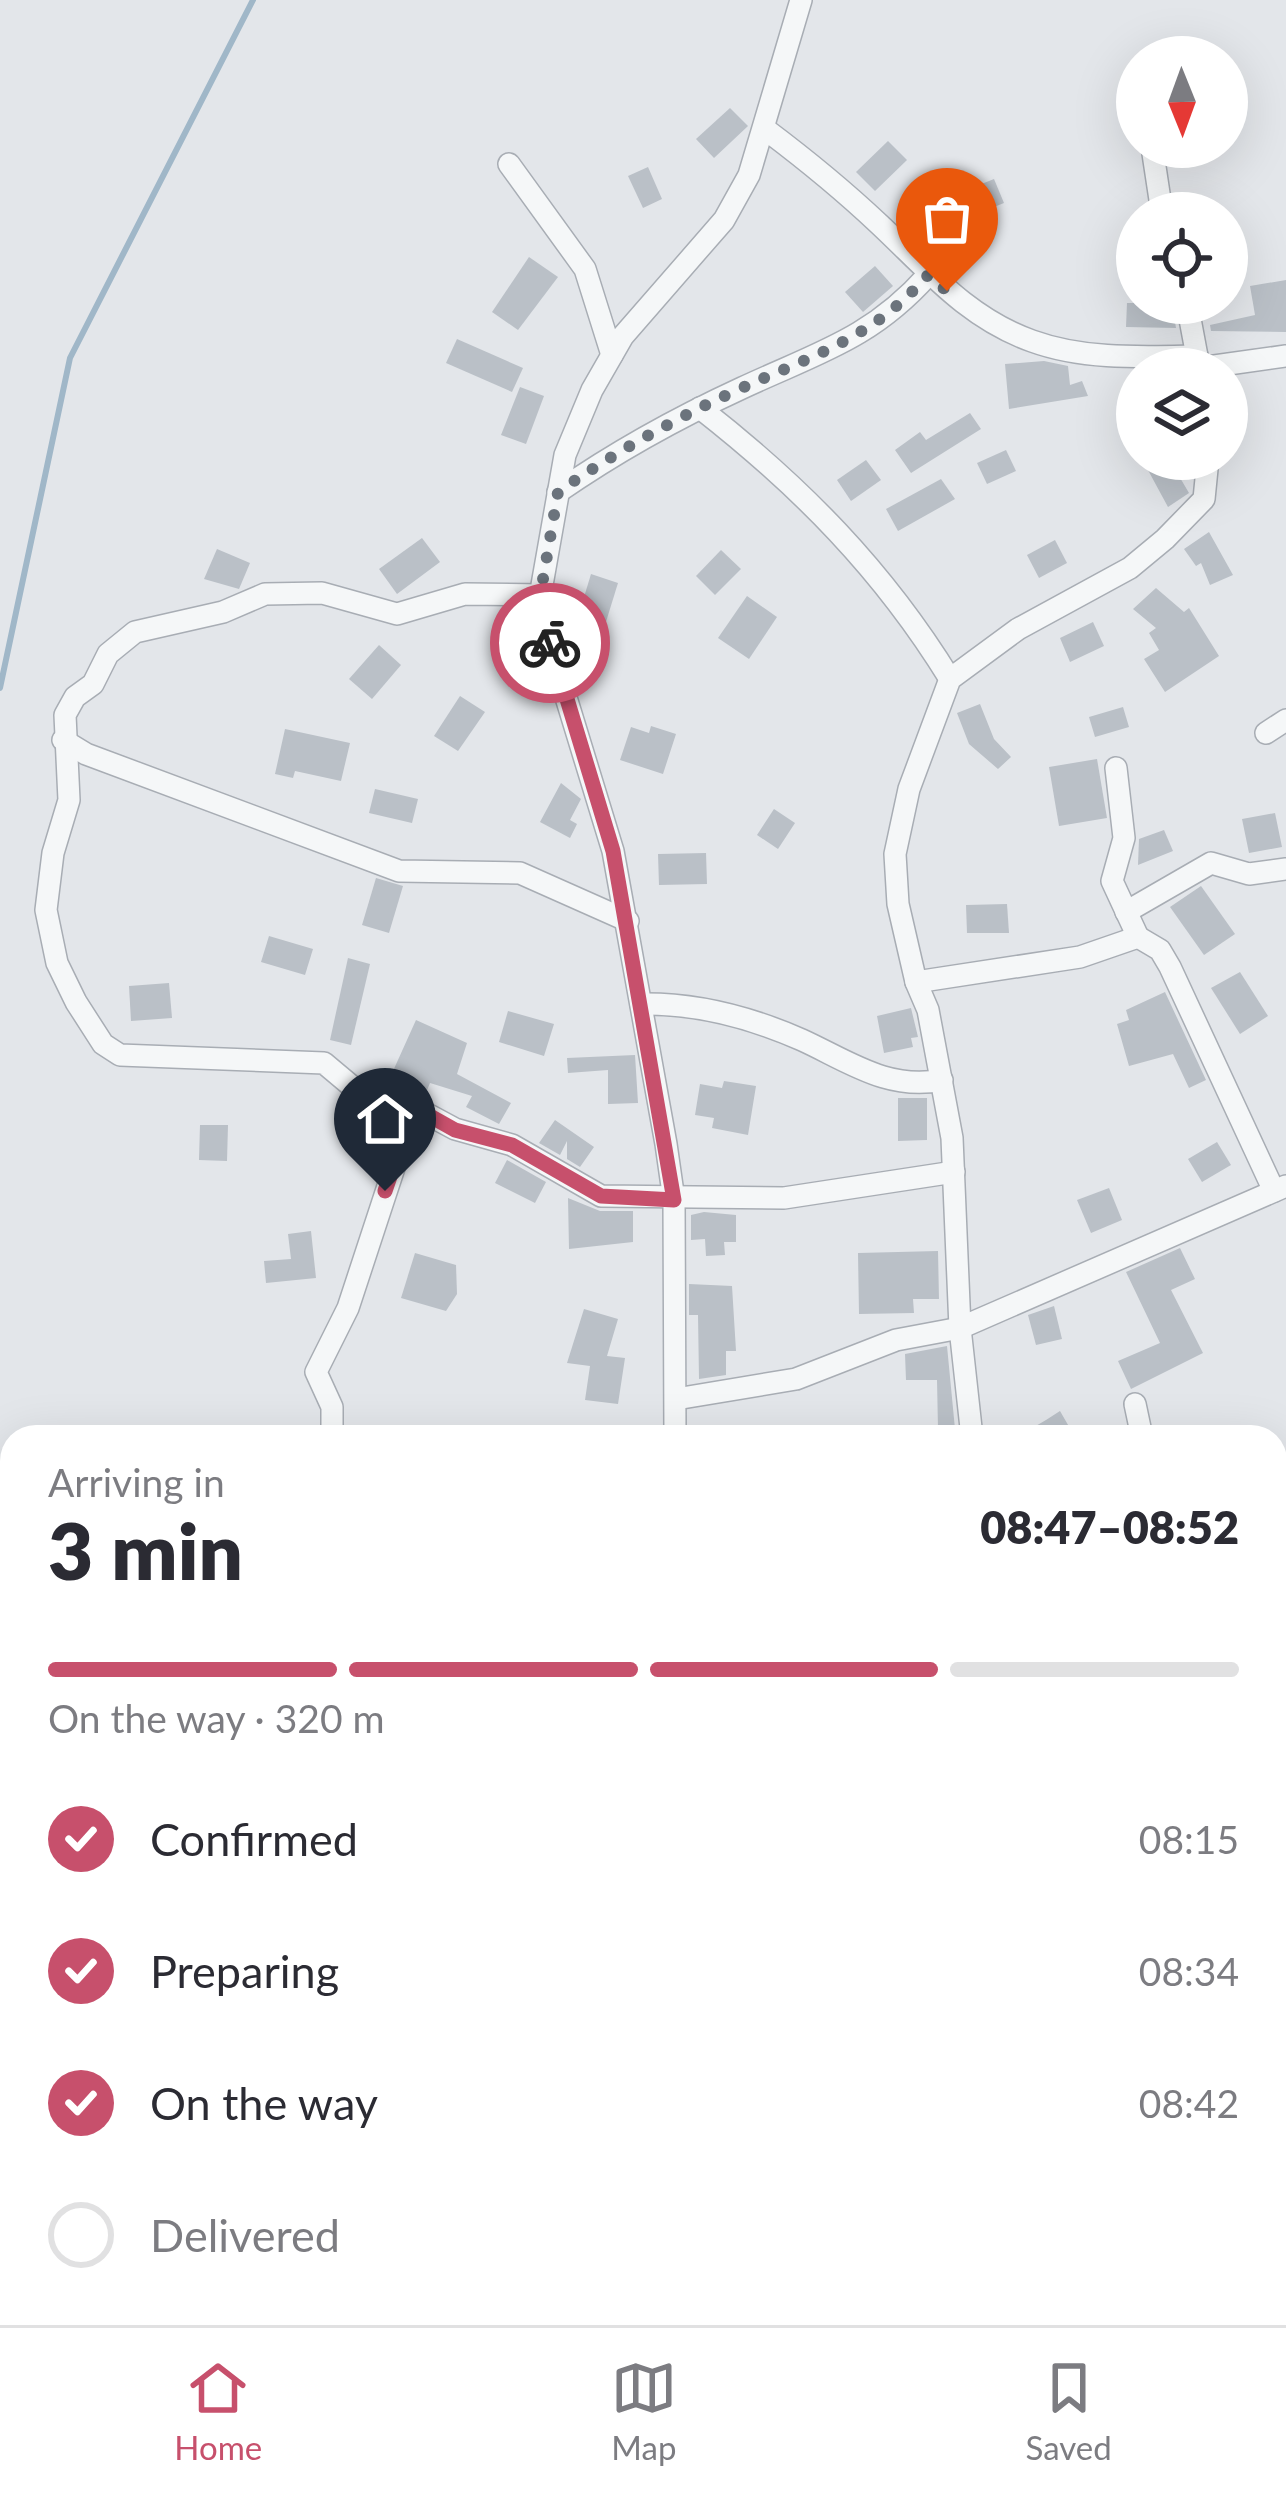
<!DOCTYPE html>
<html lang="en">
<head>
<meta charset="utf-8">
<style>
	body { margin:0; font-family:Lato,sans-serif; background:#f2f2f3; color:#2b2b33; height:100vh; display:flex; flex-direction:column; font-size:45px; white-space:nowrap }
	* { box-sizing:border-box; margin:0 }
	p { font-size:39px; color:#7c7c81 }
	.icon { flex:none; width:66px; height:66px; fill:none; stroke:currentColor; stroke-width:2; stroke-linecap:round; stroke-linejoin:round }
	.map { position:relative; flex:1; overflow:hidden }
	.side { position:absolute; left:0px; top:1425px; width:1287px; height:900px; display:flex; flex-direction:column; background:#fff; border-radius:36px 36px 0 0; box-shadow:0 12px 48px #0002 }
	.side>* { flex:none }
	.needle { width:78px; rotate:179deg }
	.tools { position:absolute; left:1116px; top:36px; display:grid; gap:24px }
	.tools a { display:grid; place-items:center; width:132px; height:132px; border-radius:50%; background:#fff; box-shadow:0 12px 48px #0002; font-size:60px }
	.pin { position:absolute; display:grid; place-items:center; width:102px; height:102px; color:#fff; margin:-123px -51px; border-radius:50% 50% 50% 0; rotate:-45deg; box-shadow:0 0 12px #0007 }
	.pin .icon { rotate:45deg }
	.courier { position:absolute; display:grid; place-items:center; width:120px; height:120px; margin:-60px; border:9px solid #c7506c; border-radius:50%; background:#fff; color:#222; box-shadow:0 3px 15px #0007 }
	.head em { font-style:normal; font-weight:800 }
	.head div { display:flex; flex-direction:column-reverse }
	.head { display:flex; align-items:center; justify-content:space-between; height:204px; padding:0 48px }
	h1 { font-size:78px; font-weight:800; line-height:90px }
	.bar { display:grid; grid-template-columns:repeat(4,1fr); gap:18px 12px; align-content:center; height:144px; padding:0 48px }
	.bar i { height:15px; border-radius:9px; background:#e1e1e2 }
	.bar .selected { background:#c7506c }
	.bar p { grid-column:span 4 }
	ol { padding:0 48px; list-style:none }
	li { display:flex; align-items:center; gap:36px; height:132px }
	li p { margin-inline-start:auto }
	li .icon { padding:12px; border-radius:50%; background:#c7506c; color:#fff; stroke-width:4 }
	li:last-child { color:#7c7c81 }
	li i { width:66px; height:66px; border:6px solid #e1e1e2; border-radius:50% }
	.dock { display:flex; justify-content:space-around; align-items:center; height:168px; border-top:3px solid #e1e1e2; background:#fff; font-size:33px; color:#7c7c81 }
	.dock a { display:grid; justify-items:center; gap:6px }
	.dock .selected { color:#c7506c }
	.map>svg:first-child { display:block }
	.built { fill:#d1d6dc }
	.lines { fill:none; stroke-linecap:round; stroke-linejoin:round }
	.stream { stroke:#a0b7c8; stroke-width:6 }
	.building { fill:#bac0c7 }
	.street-casing { stroke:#a8adb4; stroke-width:24 }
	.secondary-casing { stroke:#a8adb4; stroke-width:33 }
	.street { stroke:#f5f7f8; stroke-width:21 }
	.secondary { stroke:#fff; stroke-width:30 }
	.done { stroke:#6b737c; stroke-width:12; stroke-dasharray:0 21.6 }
	.route { stroke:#c7506c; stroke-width:15 }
</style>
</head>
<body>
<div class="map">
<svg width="1286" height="2325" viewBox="0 0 1286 2325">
	<rect width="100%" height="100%" fill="#e3e6ea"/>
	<!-- built -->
	<rect class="built" x="491" y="2313" width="243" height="12"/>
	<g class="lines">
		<!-- stream -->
		<polyline class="stream" points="0,688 70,358 253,0"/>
	</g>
	<!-- building -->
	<g class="building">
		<polygon points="730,108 748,126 714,158 696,139"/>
		<polygon points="888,141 907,160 875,191 856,172"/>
		<polygon points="648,167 662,199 643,208 628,176"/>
		<polygon points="994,179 1004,203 964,219 954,195"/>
		<polygon points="529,257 558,277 518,330 492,312"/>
		<polygon points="875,266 893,286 863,312 845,292"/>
		<polygon points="1286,280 1286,332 1211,331 1210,325 1255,315 1250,286"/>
		<polygon points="1127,303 1172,303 1176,328 1126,327"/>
		<polygon points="457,339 523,368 512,392 446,363"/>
		<polygon points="1044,361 1068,366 1070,385 1082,381 1088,396 1009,409 1005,364"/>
		<polygon points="520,387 544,396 526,444 501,435"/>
		<polygon points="970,413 981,429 911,473 895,450 920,432 926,440"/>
		<polygon points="1006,450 1016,471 987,484 977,463"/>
		<polygon points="1142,459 1182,459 1189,467 1179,476 1189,493 1168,507"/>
		<polygon points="866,460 881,480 851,501 837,480"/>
		<polygon points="941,479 955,499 898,531 886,509"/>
		<polygon points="1209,532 1233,575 1210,585 1201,563 1196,566 1184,549"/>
		<polygon points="422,538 440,562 397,594 379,569"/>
		<polygon points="1055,540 1067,563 1039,578 1027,555"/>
		<polygon points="217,549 250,563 239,589 204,579"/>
		<polygon points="721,550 741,569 715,595 696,576"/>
		<polygon points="591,574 618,583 605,625 578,617"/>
		<polygon points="1156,588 1184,612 1189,608 1219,656 1165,692 1144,659 1159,650 1149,633 1156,628 1133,609"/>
		<polygon points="747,596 777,617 749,659 718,638"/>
		<polygon points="1093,622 1104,646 1070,662 1060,638"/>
		<polygon points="379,645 401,665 372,699 349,679"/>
		<polygon points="460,696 485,712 458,751 434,736"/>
		<polygon points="980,704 994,739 1011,757 998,769 969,744 957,713"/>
		<polygon points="1123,707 1129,727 1095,737 1089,717"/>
		<polygon points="651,726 676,734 663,774 620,760 631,727 649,733"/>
		<polygon points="285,729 350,743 341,781 295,771 293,778 275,774"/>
		<polygon points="1097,759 1107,818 1059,826 1049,767"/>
		<polygon points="561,783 581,799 570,820 577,824 570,838 540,822"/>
		<polygon points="375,789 418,799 412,823 369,813"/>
		<polygon points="774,809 795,823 778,849 757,835"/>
		<polygon points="1275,813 1282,847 1249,853 1242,819"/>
		<polygon points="1164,830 1173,851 1138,865 1139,839"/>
		<polygon points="706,853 707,884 659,885 658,854"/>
		<polygon points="376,878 403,886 389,933 362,925"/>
		<polygon points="1201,886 1235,934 1204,955 1170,907"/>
		<polygon points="1007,904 1009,933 967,933 966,905"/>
		<polygon points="269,936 313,949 305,975 261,962"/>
		<polygon points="348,958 370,964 351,1045 330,1040"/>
		<polygon points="1240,972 1268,1016 1240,1034 1211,988"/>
		<polygon points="169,983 172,1018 131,1021 129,986"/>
		<polygon points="1165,992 1206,1080 1189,1088 1173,1054 1129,1066 1117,1024 1129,1020 1126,1010"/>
		<polygon points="911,1008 918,1037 911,1038 913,1047 884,1053 877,1016"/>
		<polygon points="508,1011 554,1024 544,1056 499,1042"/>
		<polygon points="416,1020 467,1043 457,1074 511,1103 499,1124 466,1107 472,1096 430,1083 425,1095 400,1084 404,1076 393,1071"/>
		<polygon points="635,1055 638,1103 608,1104 608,1070 568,1073 567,1058"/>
		<polygon points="724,1081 756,1086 748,1135 712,1128 714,1118 695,1115 700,1084 722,1088"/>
		<polygon points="898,1098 927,1098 927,1140 898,1141"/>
		<polygon points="555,1120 594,1147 580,1167 567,1159 567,1141 560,1155 539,1143"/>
		<polygon points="200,1125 228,1125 227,1161 199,1160"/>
		<polygon points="1217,1142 1231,1165 1202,1182 1188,1159"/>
		<polygon points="507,1160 546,1182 535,1203 495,1183"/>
		<polygon points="1109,1188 1122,1220 1091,1233 1077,1200"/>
		<polygon points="568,1198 600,1211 633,1211 633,1242 569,1249"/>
		<polygon points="704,1212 736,1215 736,1242 724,1242 725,1255 706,1256 705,1239 691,1240 691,1215"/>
		<polygon points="311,1231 316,1278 266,1283 264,1261 291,1259 288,1234"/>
		<polygon points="1180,1248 1195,1279 1171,1290 1203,1353 1131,1389 1118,1361 1160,1343 1126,1272"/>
		<polygon points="938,1251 939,1299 913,1299 914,1313 859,1314 858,1253"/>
		<polygon points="415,1253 456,1265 457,1294 446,1311 401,1298"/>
		<polygon points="689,1284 732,1286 736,1351 726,1351 726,1375 699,1379 698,1315 689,1315"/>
		<polygon points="1054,1306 1062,1339 1036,1345 1028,1315"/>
		<polygon points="584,1309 618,1319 607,1356 625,1358 618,1404 585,1400 590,1366 567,1363"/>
		<polygon points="947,1346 955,1429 938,1429 937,1380 906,1380 905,1354"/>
		<polygon points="1060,1411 1075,1437 1017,1437 1046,1420"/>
	</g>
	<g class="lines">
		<!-- street casing -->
		<g class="street-casing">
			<g id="street">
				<path d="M765,129C805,159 843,190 879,224C927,269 967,318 1032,341C1084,360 1143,357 1197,356"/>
				<polyline points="1152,147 1162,213"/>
				<polyline points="509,164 585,269 612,355"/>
				<polyline points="1187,303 1199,367"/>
				<polyline points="1200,368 1286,356"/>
				<path d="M700,408C801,487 883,570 950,679"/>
				<path d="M558,492C617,451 677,418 742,388C817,353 871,339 928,275"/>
				<polyline points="543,595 465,594 397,614 322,593 265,594 223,612 135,632 108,654 93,684 75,697 65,715 69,800 53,853 46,910 57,963 76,1002 103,1044 120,1055 324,1063 355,1089 414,1107 455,1129 512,1145 601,1196 784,1198 954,1172"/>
				<polyline points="1266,733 1286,720"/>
				<polyline points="63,740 86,754 399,871 520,873 628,921"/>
				<polyline points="1116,768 1124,838 1112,881 1138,937"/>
				<polyline points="1126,912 1211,863 1249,874 1286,869"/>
				<polyline points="916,982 1080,957 1138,937 1160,950 1170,967 1274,1191"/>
				<path d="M641,1004C698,1003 750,1017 802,1040C848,1061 888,1091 942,1080"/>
				<polyline points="676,1399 796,1379 896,1340 960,1328 1286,1186"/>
				<polyline points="1135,1404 1142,1437"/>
				<polyline points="332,1437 332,1407 316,1372 348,1308 414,1107"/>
				<polyline points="675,1437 674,1200 666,1144 613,851 546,632 542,585 565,455 592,390 623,336 724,220 749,175 801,0"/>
				<polyline points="972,1437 960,1328 952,1138 928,1010 916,982 898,904 895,854 909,789 950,679 1018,629 1130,568 1165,539 1204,499 1208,459"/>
				<polyline points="1275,1522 1286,1514"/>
				<polyline points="1275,2013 1286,2000"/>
				<polyline points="919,2313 920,2325"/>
				<polyline points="1074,2313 1074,2325"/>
				<polyline points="259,2325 260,2313"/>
			</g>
		</g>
		<!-- secondary casing -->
		<g class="secondary-casing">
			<g id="secondary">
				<polyline points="1275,2137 1286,2131"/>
				<polyline points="997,2325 1013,2313"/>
			</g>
		</g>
		<!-- street -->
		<use href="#street" class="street"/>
		<!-- secondary -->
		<use href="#secondary" class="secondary"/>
	</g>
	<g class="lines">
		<!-- done -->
		<path class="done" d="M550,643L542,585L558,492C614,453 671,421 733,392C810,356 870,341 928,275L947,291"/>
		<!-- route -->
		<polyline class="route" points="385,1191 414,1107 455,1130 512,1145 601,1196 674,1200 613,851 550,643"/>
	</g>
</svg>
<div class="tools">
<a><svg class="needle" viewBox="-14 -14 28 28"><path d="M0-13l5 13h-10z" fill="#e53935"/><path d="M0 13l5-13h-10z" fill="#7c7c81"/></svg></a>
<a><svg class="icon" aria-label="locate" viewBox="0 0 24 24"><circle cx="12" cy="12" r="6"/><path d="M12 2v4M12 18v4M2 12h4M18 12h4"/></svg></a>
<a><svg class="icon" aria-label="layers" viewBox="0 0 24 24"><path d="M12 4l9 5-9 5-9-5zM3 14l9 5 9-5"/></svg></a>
</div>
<div class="pin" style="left:947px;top:291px;background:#ea580c"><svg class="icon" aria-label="bag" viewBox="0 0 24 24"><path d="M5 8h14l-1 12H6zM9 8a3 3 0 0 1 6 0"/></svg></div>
<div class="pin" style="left:385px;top:1191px;background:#1f2937"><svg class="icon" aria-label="home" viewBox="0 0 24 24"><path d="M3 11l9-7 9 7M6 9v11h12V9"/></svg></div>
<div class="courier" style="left:550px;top:643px"><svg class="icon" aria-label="bike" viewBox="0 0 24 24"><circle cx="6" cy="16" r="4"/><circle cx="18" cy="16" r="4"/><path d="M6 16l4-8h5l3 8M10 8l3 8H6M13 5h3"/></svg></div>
<section class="side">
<div class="head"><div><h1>3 min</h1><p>Arriving in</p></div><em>08:47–08:52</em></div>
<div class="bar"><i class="selected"></i><i class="selected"></i><i class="selected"></i><i></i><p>On the way · 320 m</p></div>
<ol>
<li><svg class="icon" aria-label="check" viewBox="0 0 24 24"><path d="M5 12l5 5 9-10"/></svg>Confirmed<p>08:15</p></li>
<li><svg class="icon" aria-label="check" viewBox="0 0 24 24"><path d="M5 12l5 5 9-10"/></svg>Preparing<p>08:34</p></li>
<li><svg class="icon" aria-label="check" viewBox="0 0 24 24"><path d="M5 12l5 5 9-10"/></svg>On the way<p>08:42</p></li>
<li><i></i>Delivered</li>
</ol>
</section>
</div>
<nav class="dock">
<a class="selected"><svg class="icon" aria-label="home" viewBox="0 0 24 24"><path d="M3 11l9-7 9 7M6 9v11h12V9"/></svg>Home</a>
<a><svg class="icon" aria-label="map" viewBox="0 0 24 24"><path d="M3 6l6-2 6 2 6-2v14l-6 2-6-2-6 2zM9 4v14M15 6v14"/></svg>Map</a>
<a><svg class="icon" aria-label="saved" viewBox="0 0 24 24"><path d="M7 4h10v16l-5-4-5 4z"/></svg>Saved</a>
</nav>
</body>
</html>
